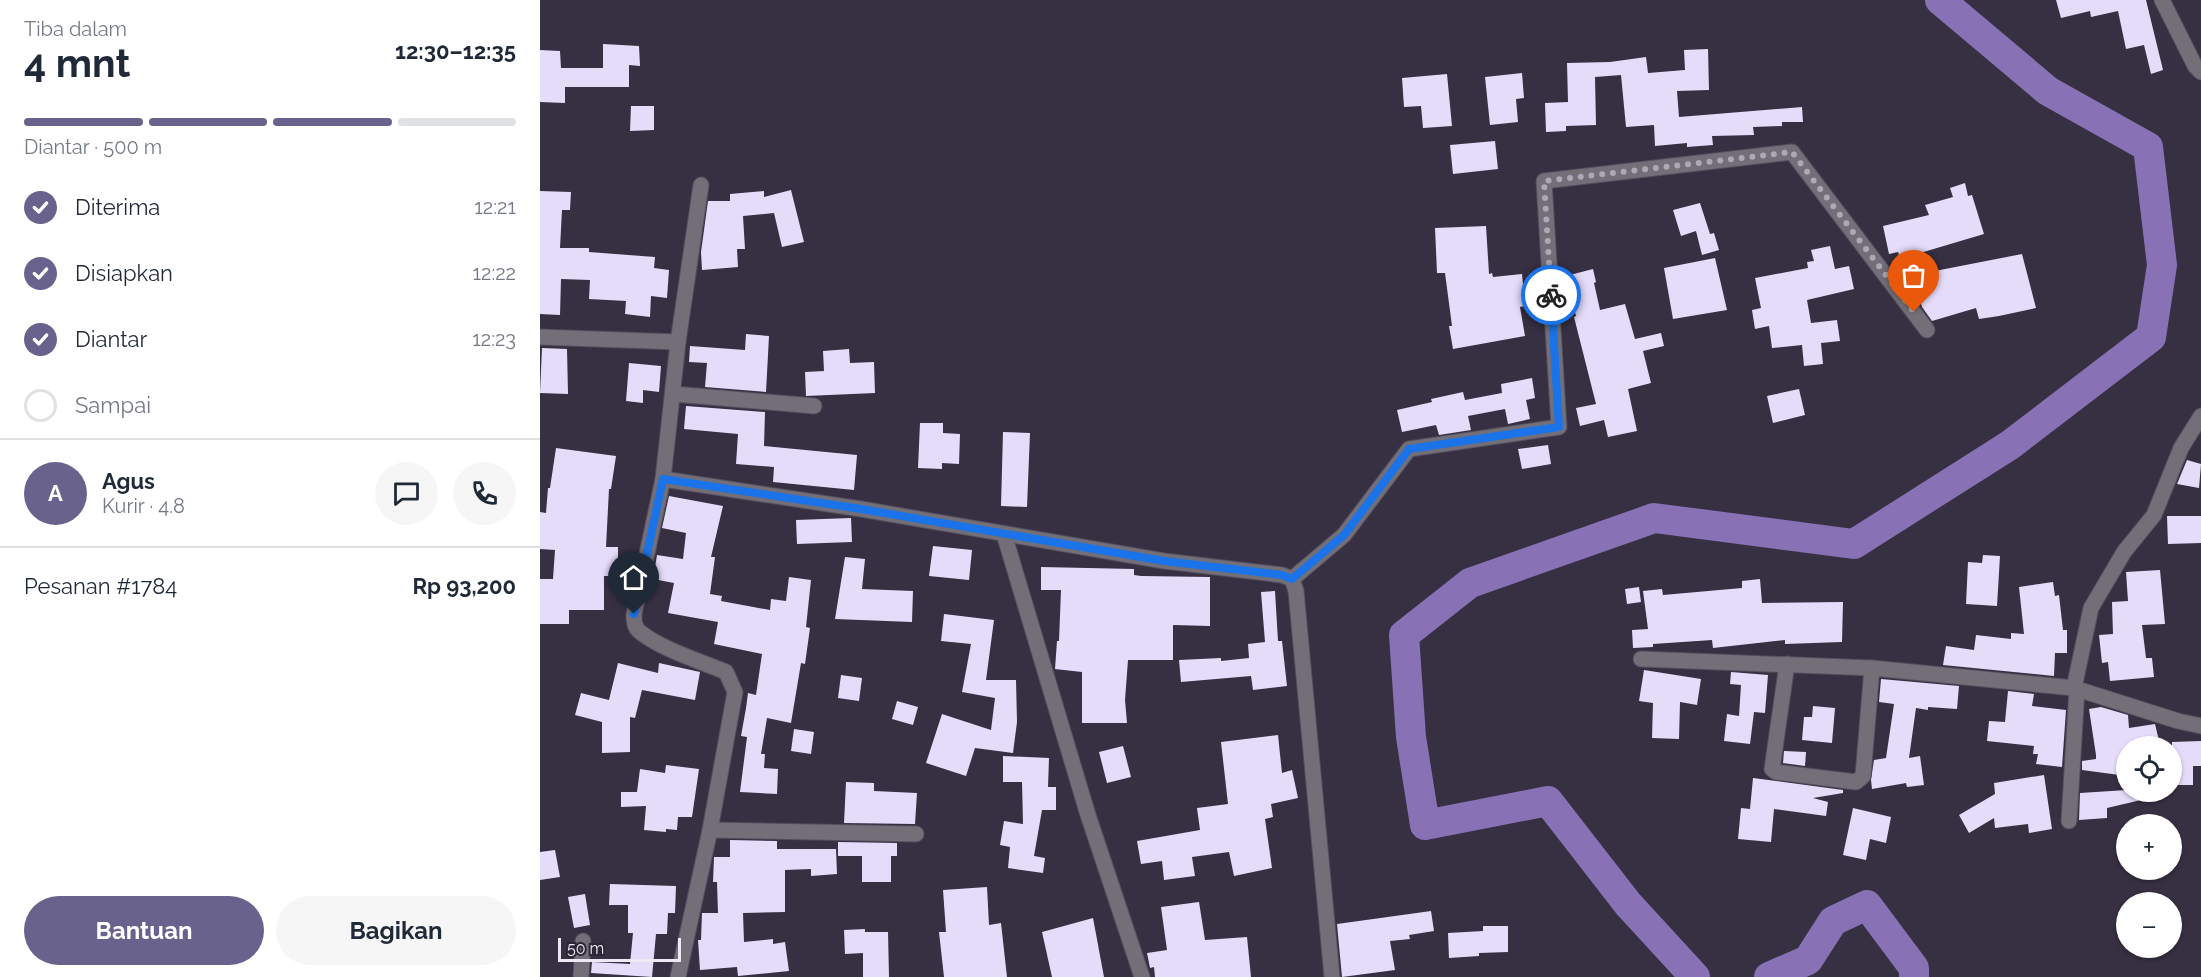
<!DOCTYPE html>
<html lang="id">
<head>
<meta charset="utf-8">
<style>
	body { margin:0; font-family:Raleway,sans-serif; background:#f6f6f7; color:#1f2937; height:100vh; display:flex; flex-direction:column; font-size:22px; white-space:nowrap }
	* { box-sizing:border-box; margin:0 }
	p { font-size:20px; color:#747a83 }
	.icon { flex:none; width:33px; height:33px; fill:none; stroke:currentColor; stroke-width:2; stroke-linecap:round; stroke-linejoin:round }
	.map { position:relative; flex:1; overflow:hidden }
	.side { display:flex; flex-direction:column; background:#fff; width:540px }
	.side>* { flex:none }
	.buttons { position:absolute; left:1576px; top:736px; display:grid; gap:12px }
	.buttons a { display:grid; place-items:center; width:66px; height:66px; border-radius:50%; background:#fff; box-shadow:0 2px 4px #0004; font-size:30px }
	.scale { position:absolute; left:18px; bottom:15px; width:123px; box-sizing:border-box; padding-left:6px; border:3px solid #ece9f4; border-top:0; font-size:16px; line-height:21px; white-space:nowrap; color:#ece9f4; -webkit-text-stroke:4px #2c2637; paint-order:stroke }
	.pin { position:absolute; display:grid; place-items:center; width:51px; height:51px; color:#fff; margin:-62px -26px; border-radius:50% 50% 50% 0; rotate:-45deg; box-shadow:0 0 6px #0007 }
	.pin .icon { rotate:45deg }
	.courier { position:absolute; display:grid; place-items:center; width:60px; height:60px; margin:-30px; border:4px solid #1a73e8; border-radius:50%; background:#fff; color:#222; box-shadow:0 2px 8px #0007 }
	.headline em { font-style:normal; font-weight:700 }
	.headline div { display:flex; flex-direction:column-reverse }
	.headline { display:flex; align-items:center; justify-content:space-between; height:102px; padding:0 24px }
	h1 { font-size:39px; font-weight:700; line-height:45px }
	.bar { display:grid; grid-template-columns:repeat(4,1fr); gap:9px 6px; align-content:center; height:72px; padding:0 24px }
	.bar i { height:8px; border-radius:4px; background:#e0e1e3 }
	.bar .on { background:#68628c }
	.bar p { grid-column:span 4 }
	.line { display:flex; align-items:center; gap:15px; padding:0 24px; border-top:2px solid #e0e1e3 }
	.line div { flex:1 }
	.round { display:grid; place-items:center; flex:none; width:63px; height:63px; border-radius:32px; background:#f6f6f7 }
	ol { padding:0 24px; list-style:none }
	li { display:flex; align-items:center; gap:18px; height:66px }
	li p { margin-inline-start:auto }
	li .icon { padding:6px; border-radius:50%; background:#68628c; color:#fff; stroke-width:4 }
	li:last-child { color:#747a83 }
	li i { width:33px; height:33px; border:3px solid #e0e1e3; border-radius:50% }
	.action { display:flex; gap:12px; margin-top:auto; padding:12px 24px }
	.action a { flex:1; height:69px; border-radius:36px; background:#68628c; color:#fff; font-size:24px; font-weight:700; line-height:69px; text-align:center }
	.action a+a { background:#f6f6f7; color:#1f2937 }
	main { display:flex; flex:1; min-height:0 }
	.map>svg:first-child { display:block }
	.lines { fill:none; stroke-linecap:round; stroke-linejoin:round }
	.river { stroke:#8971b6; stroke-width:30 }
	.building { fill:#e5dcfa }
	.minor-casing { stroke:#534e5e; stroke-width:17 }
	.minor { stroke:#726f78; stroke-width:15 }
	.done { stroke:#aca8b6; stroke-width:6; stroke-dasharray:0 10.8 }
	.route { stroke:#1a73e8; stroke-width:8 }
</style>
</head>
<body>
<main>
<section class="side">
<div class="headline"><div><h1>4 mnt</h1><p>Tiba dalam</p></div><em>12:30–12:35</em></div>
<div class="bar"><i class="on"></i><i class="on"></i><i class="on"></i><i></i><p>Diantar · 500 m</p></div>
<ol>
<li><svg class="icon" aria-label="check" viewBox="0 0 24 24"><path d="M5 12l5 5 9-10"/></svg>Diterima<p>12:21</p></li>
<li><svg class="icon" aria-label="check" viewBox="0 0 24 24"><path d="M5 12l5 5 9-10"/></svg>Disiapkan<p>12:22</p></li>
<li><svg class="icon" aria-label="check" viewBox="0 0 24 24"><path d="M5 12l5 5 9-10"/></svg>Diantar<p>12:23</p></li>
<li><i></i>Sampai</li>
</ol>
<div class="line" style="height:108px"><b class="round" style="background:#68628c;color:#fff">A</b><div><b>Agus</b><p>Kurir · 4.8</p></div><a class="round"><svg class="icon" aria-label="chat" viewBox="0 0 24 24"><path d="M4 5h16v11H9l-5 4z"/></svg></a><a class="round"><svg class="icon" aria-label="phone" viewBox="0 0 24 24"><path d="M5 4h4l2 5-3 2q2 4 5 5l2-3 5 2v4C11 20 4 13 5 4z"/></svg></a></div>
<div class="line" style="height:78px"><div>Pesanan #1784</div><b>Rp 93,200</b></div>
<div class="action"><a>Bantuan</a><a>Bagikan</a></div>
</section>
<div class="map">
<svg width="1661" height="977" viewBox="0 0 1661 977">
	<rect width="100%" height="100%" fill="#363042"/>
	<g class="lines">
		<!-- river -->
		<g class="river">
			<polyline points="1155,977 1088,904 1008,801 885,825 871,737 864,635 930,583 1114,518 1314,544 1470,445 1611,337 1622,265 1608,147 1508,91 1400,0"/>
			<polyline points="1229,977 1268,960 1293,921 1327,905 1374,968 1374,977"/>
		</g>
	</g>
	<!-- building -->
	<g class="building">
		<polygon points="1516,0 1606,0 1623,70 1611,74 1604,45 1586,49 1578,11 1551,17 1550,11 1521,18"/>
		<polygon points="63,44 99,46 100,66 89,65 89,87 25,87 25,103 0,102 0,50 20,51 21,68 63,68"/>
		<polygon points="1168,49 1169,90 1137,91 1139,117 1262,107 1263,122 1242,122 1242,126 1213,127 1214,135 1172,136 1173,145 1147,147 1147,143 1115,146 1114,125 1086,127 1081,75 1055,77 1056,125 1026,126 1026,131 1006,132 1005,103 1028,102 1027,63 1070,62 1106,57 1108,73 1145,70 1144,50"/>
		<polygon points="982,73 984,98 976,99 978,122 950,125 945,77"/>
		<polygon points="907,74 912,126 883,128 881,106 864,107 862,78"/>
		<polygon points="91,106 114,106 114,130 90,131"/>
		<polygon points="955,141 958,169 913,174 910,145"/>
		<polygon points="1425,183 1428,196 1432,195 1444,234 1360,259 1358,252 1349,254 1343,226 1389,215 1385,205 1413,197 1410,188"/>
		<polygon points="251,190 264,242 242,247 234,213 203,216 205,249 197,249 198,267 162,270 161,252 168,201 190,201 190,194 224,191 224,197"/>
		<polygon points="0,191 31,192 30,210 22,210 20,248 49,248 49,252 115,257 114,268 129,270 127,298 111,296 110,317 85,314 86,301 49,299 50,280 21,279 20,315 0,314"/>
		<polygon points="1160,203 1170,234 1174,233 1179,250 1162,255 1156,231 1141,236 1133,210"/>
		<polygon points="946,226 949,274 952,273 953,277 982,274 985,306 980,307 985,336 913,349 909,326 912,326 905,273 897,273 895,228"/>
		<polygon points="1290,246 1295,269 1309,266 1314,289 1267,300 1271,323 1297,320 1300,341 1281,343 1283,364 1264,366 1262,345 1232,348 1229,326 1215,329 1212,310 1221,308 1215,278 1268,268 1267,262 1274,261 1271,250"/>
		<polygon points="1482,254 1496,308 1459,316 1439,319 1436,308 1392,321 1382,307 1378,292 1372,294 1367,287 1364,277"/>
		<polygon points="1175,258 1187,310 1133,319 1124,268"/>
		<polygon points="1053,269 1056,282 1054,283 1060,310 1085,304 1095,339 1121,333 1124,346 1103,351 1111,383 1088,389 1097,431 1068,437 1064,420 1040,426 1036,408 1056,404 1034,317 1036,316 1026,276"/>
		<polygon points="206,334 229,336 226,392 165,387 167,363 149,362 150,346 205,350"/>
		<polygon points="2,348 27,349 28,394 0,393"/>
		<polygon points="309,349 310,363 334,362 335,393 266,396 265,372 284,371 283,351"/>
		<polygon points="89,363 121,366 119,392 103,390 103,403 86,401"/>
		<polygon points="992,378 995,398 986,400 990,419 968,424 965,409 928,416 931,430 899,435 896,425 862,432 857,410 892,402 891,399 923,392 925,400 962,393 961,384"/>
		<polygon points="1259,389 1265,415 1233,423 1227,396"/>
		<polygon points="146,406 225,412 224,446 317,455 314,490 233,482 234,467 196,464 198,434 144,429"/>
		<polygon points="380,423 403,423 403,433 420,434 419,464 402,463 402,469 378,468"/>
		<polygon points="463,432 490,433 487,507 461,506"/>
		<polygon points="1008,445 1011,464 982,469 978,449"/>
		<polygon points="16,448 76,456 71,489 69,489 66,547 78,547 78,576 64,576 64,610 29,610 29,624 0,624 0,579 13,579 15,550 0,549 0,512 6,513 8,488 10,488"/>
		<polygon points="1647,460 1661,464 1659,488 1637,484"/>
		<polygon points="129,496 183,506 171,557 175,557 170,594 182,596 181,601 230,610 231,599 246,601 249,577 271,580 266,627 270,628 265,664 261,663 251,723 227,718 221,754 225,754 224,768 238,769 237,794 200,792 207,737 201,736 206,708 208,693 216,695 222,654 174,644 178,622 128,613 134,583 113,579 117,555 143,559 146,533 122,528"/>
		<polygon points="1627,516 1661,516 1661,543 1628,544"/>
		<polygon points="311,518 312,542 257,544 256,520"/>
		<polygon points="393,546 432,550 429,580 389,576"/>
		<polygon points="1443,555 1460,556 1457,606 1426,604 1428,562 1442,563"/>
		<polygon points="305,557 325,559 322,589 373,591 372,622 295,619"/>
		<polygon points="501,567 594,569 594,575 601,576 670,577 670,626 633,625 633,660 588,660 585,700 587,723 542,723 542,672 515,669 517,641 519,641 521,590 501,590"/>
		<polygon points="1620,570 1625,624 1602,625 1606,658 1612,658 1614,677 1570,681 1568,662 1562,663 1559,635 1573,634 1572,602 1588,601 1586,572"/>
		<polygon points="1220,579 1222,603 1303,602 1302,642 1245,644 1245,640 1173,648 1172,640 1113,644 1113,647 1093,648 1092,630 1108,629 1103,591 1122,589 1123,595 1202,588 1202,581"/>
		<polygon points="1513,582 1515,596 1519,595 1523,630 1527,630 1527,653 1515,653 1514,676 1403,665 1406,646 1434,650 1436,635 1471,639 1471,633 1484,634 1479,587"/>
		<polygon points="1099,587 1101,602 1087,604 1085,589"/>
		<polygon points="735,591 738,641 742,641 747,686 713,690 711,676 641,682 639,660 681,658 681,661 709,658 708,644 725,642 721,592"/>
		<polygon points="404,614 454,620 446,680 476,680 477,722 473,753 435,748 426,776 386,763 402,714 451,730 455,698 422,692 431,644 401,641"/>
		<polygon points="78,663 118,673 119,663 160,672 155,700 102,690 95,718 90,717 90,752 62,753 62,722 35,715 41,693 69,700"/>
		<polygon points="1104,670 1161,679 1157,705 1140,702 1139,739 1112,738 1113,703 1099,701"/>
		<polygon points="1191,672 1228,675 1225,713 1214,712 1210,744 1184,741 1187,714 1199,716 1201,685 1190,684"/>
		<polygon points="301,675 322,678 319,701 298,698"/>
		<polygon points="1341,679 1419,686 1417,709 1388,707 1388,710 1376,708 1369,758 1380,756 1384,785 1367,787 1366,783 1332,789 1331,780 1334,760 1346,758 1354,704 1339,702"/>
		<polygon points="1468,691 1494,694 1492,706 1526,710 1522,767 1496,764 1498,754 1493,754 1494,746 1447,741 1449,721 1465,722"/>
		<polygon points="357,701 378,707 373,725 352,719"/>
		<polygon points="1273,706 1295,708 1292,743 1262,740 1264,717 1272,717"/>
		<polygon points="1561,707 1588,715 1589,728 1615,724 1620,745 1587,747 1587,776 1542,770 1542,761 1556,759 1556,755 1549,709"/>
		<polygon points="254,729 274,732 271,754 251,751"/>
		<polygon points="738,735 742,773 752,770 758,798 731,804 733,817 725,819 732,868 694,876 689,852 652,857 655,876 624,880 622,861 601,864 597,841 660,830 657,808 688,804 681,742"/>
		<polygon points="1661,741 1661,766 1653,766 1653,785 1632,785 1632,742"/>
		<polygon points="583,746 591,777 567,783 559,752"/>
		<polygon points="1244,751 1266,752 1265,766 1243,763"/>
		<polygon points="463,756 509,758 508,787 516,787 516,810 502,810 494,856 505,858 503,873 468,868 470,847 460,845 464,821 483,824 482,782 463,782"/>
		<polygon points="126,765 159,769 152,817 138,817 137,830 126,829 126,832 104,830 106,806 81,807 81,792 97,792 100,769 125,773"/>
		<polygon points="1504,775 1512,829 1489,833 1488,824 1455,828 1454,818 1429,833 1419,815 1455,794 1454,783"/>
		<polygon points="1213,778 1303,790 1303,793 1273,798 1288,802 1286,816 1234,809 1231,842 1198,839 1201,808 1210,809"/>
		<polygon points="306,782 334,783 334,791 377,793 375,824 304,823"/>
		<polygon points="1587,790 1587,792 1614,792 1614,797 1567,808 1567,818 1539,820 1540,793"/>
		<polygon points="1313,808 1351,817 1346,843 1330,839 1326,860 1303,855"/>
		<polygon points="190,840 237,841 237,849 296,849 297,874 271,876 271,869 245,870 245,912 203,913 204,942 233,939 233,944 245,942 249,971 198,976 197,967 160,970 158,940 161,940 162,913 178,913 177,882 173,882 174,857 190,857"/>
		<polygon points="298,842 357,843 357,856 351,856 351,882 322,882 322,856 298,856"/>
		<polygon points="15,850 20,877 0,880 0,852"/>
		<polygon points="70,884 136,886 135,913 128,913 127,934 116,934 112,977 51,973 52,962 90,964 93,933 88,933 88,905 69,905"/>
		<polygon points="447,887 449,925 461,923 467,977 404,977 399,932 406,932 403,890"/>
		<polygon points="45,894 50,925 34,928 28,897"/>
		<polygon points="659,902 665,940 707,937 711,977 615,977 614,967 610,968 607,953 627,950 621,907"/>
		<polygon points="891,911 894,931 869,935 870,939 850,941 855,970 802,977 797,924"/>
		<polygon points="553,918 564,977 512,977 502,932"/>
		<polygon points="943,926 968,926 968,952 939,953 939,956 909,958 908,933 943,931"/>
		<polygon points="325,929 325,932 348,932 349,977 323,977 323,953 305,954 304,930"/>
	</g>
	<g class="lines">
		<!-- minor casing -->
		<g class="minor-casing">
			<g id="minor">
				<polyline points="1622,0 1655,66 1661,72"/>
				<path d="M0,337L138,342L123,479L94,614C94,621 94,627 100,632C121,649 160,661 186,672L195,692L170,830L138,977"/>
				<polyline points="138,342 161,185"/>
				<polyline points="134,394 274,406"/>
				<polyline points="123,479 321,509 624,561 742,575 752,579 756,591 792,977"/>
				<polyline points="464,534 548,815 602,977"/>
				<polyline points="752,579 804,535 869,449 1019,427 1004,181 1252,152 1387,330"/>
				<polyline points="1101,659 1332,668 1534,688 1638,721 1661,726"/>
				<polyline points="1247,664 1232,769 1236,772 1316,782 1323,776 1332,668"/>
				<polyline points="1534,688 1551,608 1584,552 1614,515 1641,448 1661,416"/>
				<polyline points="1529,821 1537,689"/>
				<polyline points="170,830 376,834"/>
				<polyline points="41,977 43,941"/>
			</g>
		</g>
		<!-- minor -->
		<use href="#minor" class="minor"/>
	</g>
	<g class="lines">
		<!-- done -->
		<polyline class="done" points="1011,295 1004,181 1252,152 1374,312"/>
		<!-- route -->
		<polyline class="route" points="94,614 123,479 321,509 624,561 742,575 752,579 804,535 869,449 1019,427 1011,295"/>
	</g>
</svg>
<div class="buttons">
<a><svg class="icon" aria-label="locate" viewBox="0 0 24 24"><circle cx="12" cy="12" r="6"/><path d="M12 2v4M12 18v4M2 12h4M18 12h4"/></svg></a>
<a>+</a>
<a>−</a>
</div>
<div class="scale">50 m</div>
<div class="pin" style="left:1374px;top:312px;background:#ea580c"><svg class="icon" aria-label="bag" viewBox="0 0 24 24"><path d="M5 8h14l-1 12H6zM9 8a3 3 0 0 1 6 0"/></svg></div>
<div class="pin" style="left:94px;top:614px;background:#1f2937"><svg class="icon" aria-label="home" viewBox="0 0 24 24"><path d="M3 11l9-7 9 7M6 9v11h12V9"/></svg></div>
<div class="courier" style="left:1011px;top:295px"><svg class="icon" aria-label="bike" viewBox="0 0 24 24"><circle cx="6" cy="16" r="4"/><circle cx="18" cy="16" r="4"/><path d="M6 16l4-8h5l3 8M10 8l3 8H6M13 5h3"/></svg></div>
</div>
</main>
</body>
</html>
